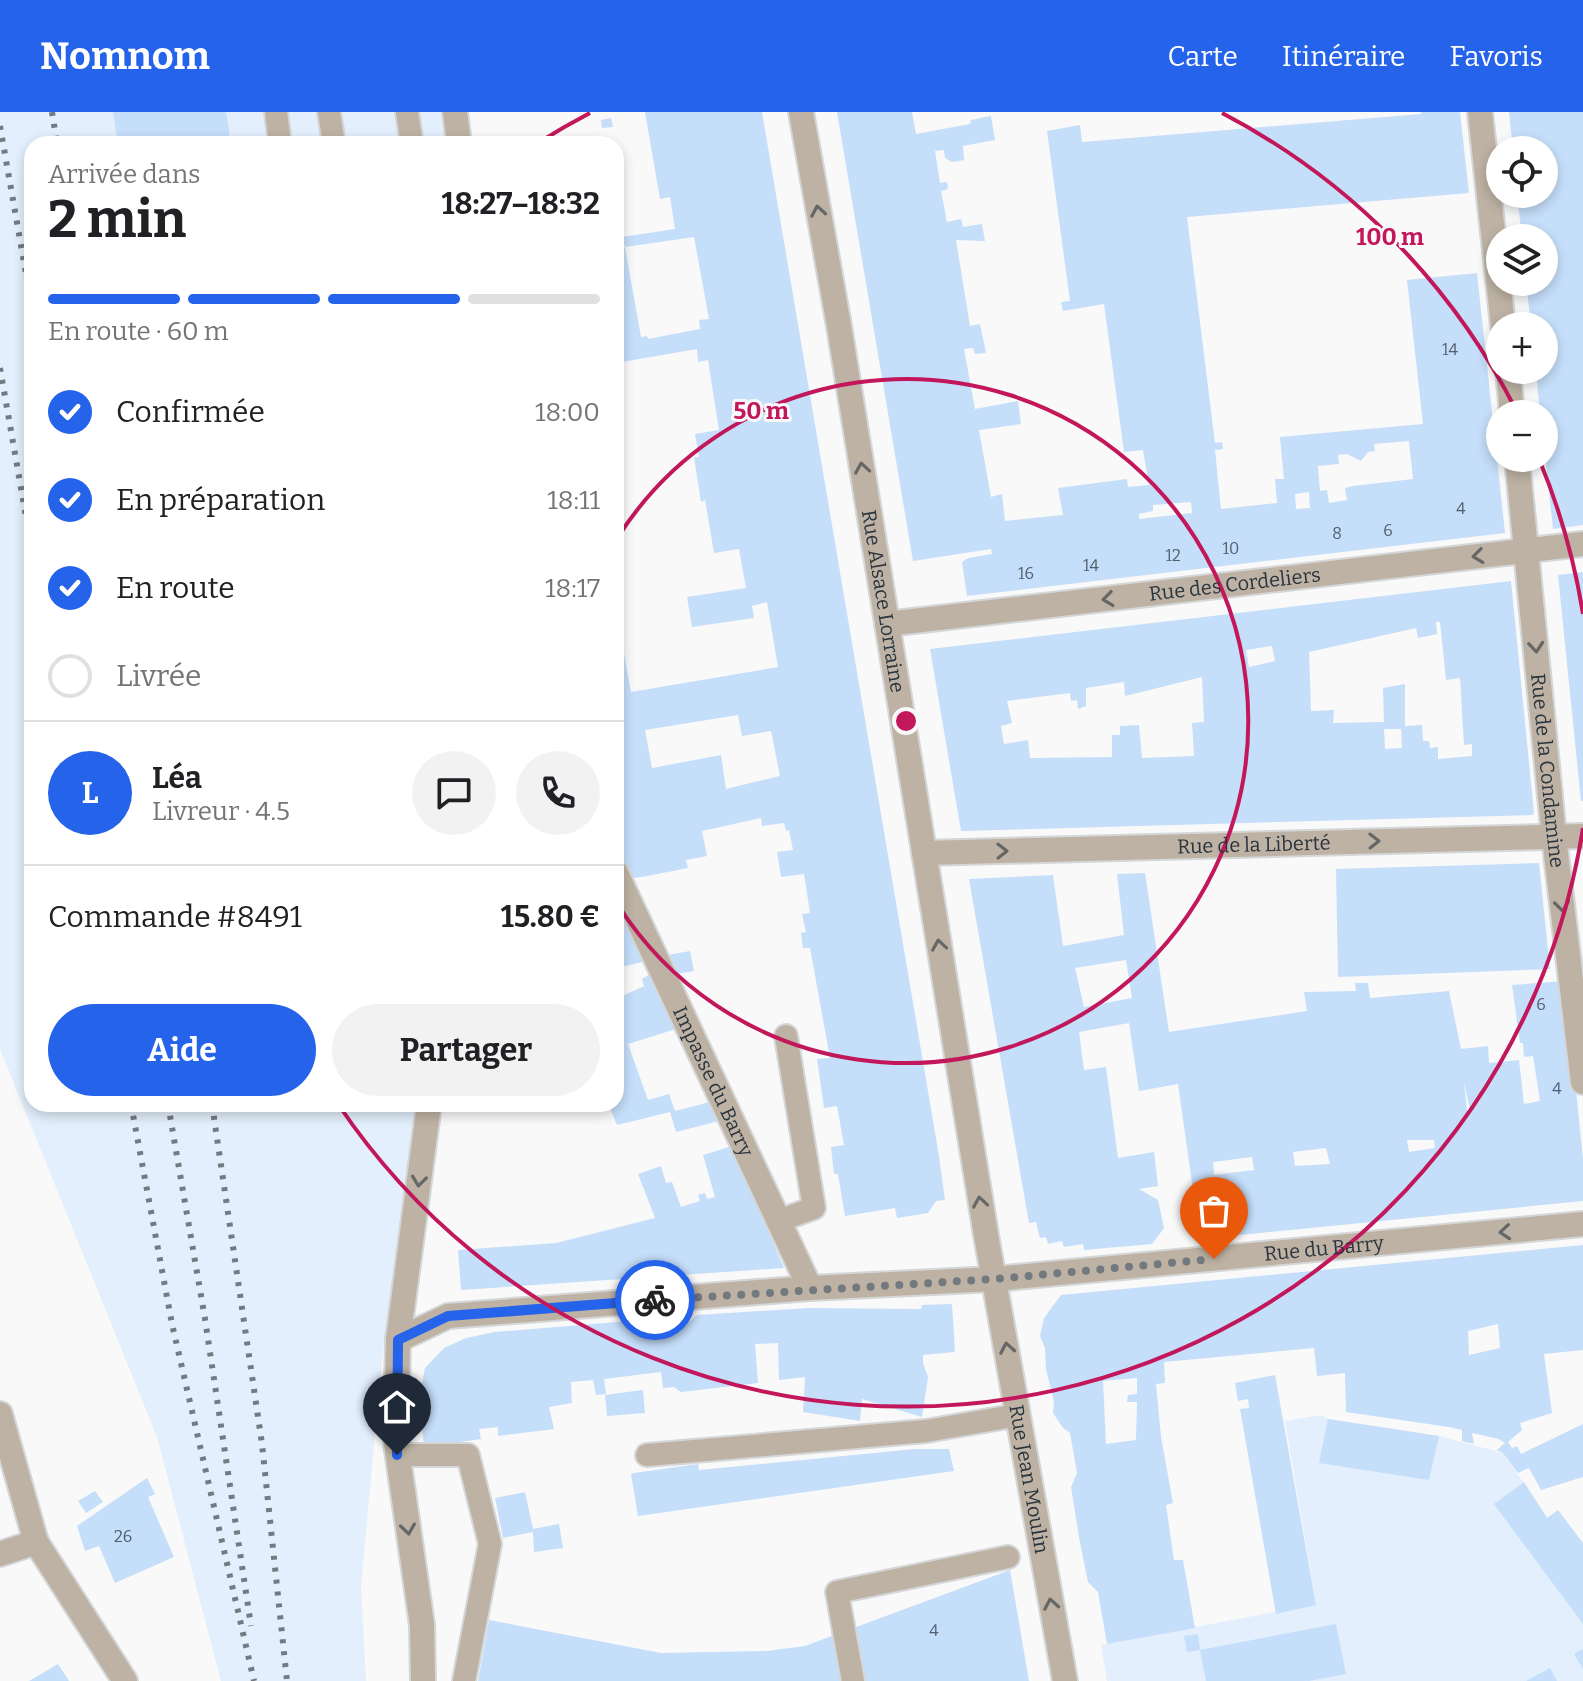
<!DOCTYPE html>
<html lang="fr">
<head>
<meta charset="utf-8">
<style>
	body { margin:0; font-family:Bitter,serif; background:#f2f2f2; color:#202124; height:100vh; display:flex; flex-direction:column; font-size:30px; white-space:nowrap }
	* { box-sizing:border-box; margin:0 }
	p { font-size:26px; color:#757577 }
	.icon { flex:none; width:44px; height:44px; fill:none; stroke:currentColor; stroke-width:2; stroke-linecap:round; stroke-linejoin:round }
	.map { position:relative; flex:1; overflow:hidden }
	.side { position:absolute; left:24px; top:24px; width:600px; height:976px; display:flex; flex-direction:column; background:#fff; border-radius:24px; box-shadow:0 4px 12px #0003 }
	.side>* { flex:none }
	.tools { position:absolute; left:1486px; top:24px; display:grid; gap:16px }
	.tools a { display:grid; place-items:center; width:72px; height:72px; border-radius:50%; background:#fff; box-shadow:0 4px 12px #0003; font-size:40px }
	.pin { position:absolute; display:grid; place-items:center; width:68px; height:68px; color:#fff; margin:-82px -34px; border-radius:50% 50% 50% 0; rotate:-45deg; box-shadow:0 0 8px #0007 }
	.pin .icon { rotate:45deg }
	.courier { position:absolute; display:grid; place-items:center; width:80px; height:80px; margin:-40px; border:6px solid #2563eb; border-radius:50%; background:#fff; color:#222; box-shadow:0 2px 10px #0007 }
	.headline em { font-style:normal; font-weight:700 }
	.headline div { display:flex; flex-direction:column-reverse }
	.headline { display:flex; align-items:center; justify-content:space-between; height:136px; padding:0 24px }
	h1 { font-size:52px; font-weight:700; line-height:60px }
	.bar { display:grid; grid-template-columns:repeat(4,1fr); gap:12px 8px; align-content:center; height:96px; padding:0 24px }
	.bar i { height:10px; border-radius:6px; background:#e0e0e0 }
	.bar .selected { background:#2563eb }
	.bar p { grid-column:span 4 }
	.line { display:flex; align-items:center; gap:20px; padding:0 24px; border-top:2px solid #e0e0e0 }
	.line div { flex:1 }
	.round { display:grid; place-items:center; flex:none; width:84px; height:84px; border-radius:42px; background:#f2f2f2 }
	ol { padding:0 24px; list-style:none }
	li { display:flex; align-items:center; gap:24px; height:88px }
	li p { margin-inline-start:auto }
	li .icon { padding:8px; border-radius:50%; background:#2563eb; color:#fff; stroke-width:4 }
	li:last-child { color:#757577 }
	li i { width:44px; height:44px; border:4px solid #e0e0e0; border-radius:50% }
	.primary-button { display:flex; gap:16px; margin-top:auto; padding:16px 24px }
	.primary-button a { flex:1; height:92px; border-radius:48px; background:#2563eb; color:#fff; font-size:32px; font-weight:700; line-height:92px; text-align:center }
	.primary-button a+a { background:#f2f2f2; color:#202124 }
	header { display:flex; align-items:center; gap:48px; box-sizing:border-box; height:112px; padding:0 40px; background:#2563eb; color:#fff }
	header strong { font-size:38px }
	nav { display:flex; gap:44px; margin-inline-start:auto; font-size:28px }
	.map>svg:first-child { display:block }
	.built { fill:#e3effc }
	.building { fill:#c5def9; fill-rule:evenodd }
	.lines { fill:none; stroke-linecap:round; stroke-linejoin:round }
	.lane-casing { stroke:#d4d6d7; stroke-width:26 }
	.street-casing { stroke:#d4d6d7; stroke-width:28 }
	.lane { stroke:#bdb2a3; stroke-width:22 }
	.street { stroke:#bdb2a3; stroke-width:24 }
	.rail { stroke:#747a80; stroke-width:6; stroke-dasharray:4 8; stroke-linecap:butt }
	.oneway { stroke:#656666 }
	.done { stroke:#72797f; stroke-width:8; stroke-dasharray:0 14.4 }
	.route { stroke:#2563eb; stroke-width:10 }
	.ring { fill:none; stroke:#c2185b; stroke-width:4 }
	.labels { text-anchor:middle; stroke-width:6; stroke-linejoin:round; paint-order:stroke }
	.number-label { font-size:16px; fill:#515e6d }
	.street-label { font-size:20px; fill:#2a343e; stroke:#f9f9f9 }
	.centre { fill:#c2185b; stroke:#f9f9f9; stroke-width:4 }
	.ring-label { font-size:24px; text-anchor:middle; font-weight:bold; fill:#c2185b; stroke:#f9f9f9; stroke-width:6; stroke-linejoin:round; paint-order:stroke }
</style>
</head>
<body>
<header>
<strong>Nomnom</strong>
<nav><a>Carte</a><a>Itinéraire</a><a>Favoris</a></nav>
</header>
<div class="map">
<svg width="1583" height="1569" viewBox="0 0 1583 1569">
	<rect width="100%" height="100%" fill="#f9f9f9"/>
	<!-- built -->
	<g class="built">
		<polygon points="0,0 467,0 472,32 32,32 32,992 434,992 383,1236 361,1474 366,1569 221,1569 157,1325 0,937"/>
		<polygon points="1321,1303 1328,1307 1439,1324 1503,1341 1583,1457 1583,1569 1107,1569 1101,1533 1316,1492 1285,1309"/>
	</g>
	<!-- building -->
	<g class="building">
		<polygon points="113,0 226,0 231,32 118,32"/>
		<path d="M645,0H762L939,1044L945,1088L936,1089L928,1101L897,1106L895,1096L845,1104L838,1062H834L831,1035L844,1033L837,994L824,996L817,947L830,946L810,836H803L801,821L806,820L802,802L810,801L804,762L781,765L777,740L793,738L789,718L786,719L784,711L762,714L761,706L702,719L707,744L686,748L688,756L647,764L628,767L616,741V497L631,580L778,555L767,490L752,494L754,506L692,515L687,485L746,476L739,437L714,441L705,388L701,390L694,345H699L695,322L719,318L708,248L698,250L697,237L616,251V137L625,135L641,225L647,224L648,227L700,217L699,208L709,207L694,125L625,135L622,125L675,117L670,85L660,87ZM738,603L742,624L771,619L780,664L726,677L721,643L652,656L645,618Z"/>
		<path d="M837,0H912L916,22L970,12L971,8L991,4L995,28L963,34L964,48L952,50L945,46L944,38L935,39L940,71L947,70L948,77L941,79L947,110L961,107L963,115L982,112L985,129L956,128L970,214L980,212L986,241L975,242L973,236L964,237L975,297L1018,289L1021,312L979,318L991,385L1002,382L1005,409L1063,403L1058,376L1127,367L1128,375L1149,373L1143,338L1124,340L1104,192L1063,199L1061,190L1070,189L1047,19L1080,13L1082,30L1421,2V0H1460L1469,81L1187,105L1215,331L1222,330L1223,337L1215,338L1221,397L1277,391L1275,367H1284L1280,325L1423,312L1407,168L1477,161L1505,421L967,484L962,450L968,446L992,442L991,437L913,449ZM1409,329L1413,367L1353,374L1345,376L1347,388L1329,391L1327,378L1320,379L1318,354L1339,352L1338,343L1347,342L1361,349L1368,340L1375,339L1374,332ZM1309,380L1310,396L1296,397L1295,382ZM1191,390L1192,401L1139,407V402L1153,399V393Z"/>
		<polygon points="1509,0 1583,0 1583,413 1553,417 1544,333 1544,302 1540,302 1536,258 1544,258 1544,214 1531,214 1526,170 1544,170 1544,126 1522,126 1517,82 1544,82 1544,38 1513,38"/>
		<polygon points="611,6 613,15 602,16 601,8"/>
		<polygon points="1583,460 1583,689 1581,689 1558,463"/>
		<path d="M1511,469L1534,701L1532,703L961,719L930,537ZM1436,510H1440L1446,568L1460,566L1464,633L1472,632V644L1438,647V635L1430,636L1429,629H1423L1422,613L1405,614V572L1383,576L1384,610L1333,611L1334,598L1311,599L1309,540L1416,516L1418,526L1437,522ZM1272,534L1275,549L1249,555L1246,538ZM1202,565L1204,610L1192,611L1194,644L1142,646L1139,613L1120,614V623H1112V645L1030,646L1028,628L1004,632L1001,614L1012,611L1007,589L1070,581L1071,589L1077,588L1078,597L1086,594V576L1124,570L1125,584ZM1384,617H1401L1402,636L1385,637Z"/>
		<polygon points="1539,751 1550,857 1338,865 1336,757"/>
		<path d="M1145,761L1169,920L1307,899L1304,880L1356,879L1355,871H1368L1370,886L1449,879L1461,937L1488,934L1489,951L1519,948L1524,992L1540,989L1533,944L1524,945L1523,931H1520L1512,873L1565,869L1583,1047V1089L1200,1127L1178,972L1139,979L1129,911L1079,920L1084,958L1106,955L1118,1046L1154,1040L1158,1074L1139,1077L1158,1088L1164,1116L1152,1132L1084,1138L1083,1132L1064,1135L1062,1129L1048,1132L1046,1125L1040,1126L1036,1110L1029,1111L969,767L1053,763L1063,834L1124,823L1117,762ZM1126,848L1132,886L1084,895L1075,856ZM1464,970L1470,998L1467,999ZM1407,1028H1434L1435,1036L1409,1040ZM1326,1036L1330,1052L1295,1054L1293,1040ZM1252,1045L1254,1058L1214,1063L1213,1050Z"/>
		<polygon points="616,791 643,850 616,856"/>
		<polygon points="690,839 694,859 670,863 663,844"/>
		<polygon points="649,863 676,917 628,932 648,988 669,982 675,999 710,990 719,1009 676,1020 670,1000 617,1013 608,992 616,992 616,887 644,874 642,867"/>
		<polygon points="732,1034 784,1156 461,1178 458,1138 556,1131 655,1106 638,1062 661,1054 666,1071 672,1070 681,1095 700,1089 698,1083 705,1081 707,1087 715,1085 703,1043"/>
		<path d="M1583,1133V1238L1544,1242L1552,1301L1520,1311L1522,1318L1508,1330L1512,1336L1517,1334L1521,1342L1583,1312V1365L1541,1378L1529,1356L1518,1361L1503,1341L1497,1338L1505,1331L1499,1327L1472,1321L1474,1332L1462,1329V1318L1449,1315L1346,1300L1345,1261L1317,1264L1314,1236L1164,1250L1165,1271L1156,1272L1161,1325L1173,1391L1166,1393L1174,1448H1183L1195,1516L1107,1532L1098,1480L1088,1470L1080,1431L1071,1375L1077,1361L1070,1321L1063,1316L1053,1301L1054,1290L1046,1257L1045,1236L1040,1224L1044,1206L1061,1183ZM1498,1212L1500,1236L1469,1243L1468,1219ZM1137,1266V1282L1128,1283L1127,1290H1137L1136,1328L1106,1332L1103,1269Z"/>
		<polygon points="952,1192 955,1240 923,1243 923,1251 928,1265 922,1305 862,1287 860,1309 803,1300 805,1265 779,1268 778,1231 755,1232 758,1271 681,1280 674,1275 663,1276 661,1260 604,1267 606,1282 596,1283 593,1268 571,1270 572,1291 549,1295 554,1317 498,1324 498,1315 479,1317 481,1327 424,1335 419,1286 425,1256 444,1236 466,1226 495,1220 666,1206 668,1219 688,1211 697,1203 808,1196 921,1197 922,1193"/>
		<polygon points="1275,1263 1316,1493 1276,1502 1240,1297 1249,1296 1248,1287 1238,1289 1235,1271"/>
		<polygon points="643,1278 645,1301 607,1304 605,1283"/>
		<polygon points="1328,1307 1439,1324 1429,1368 1319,1351"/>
		<polygon points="915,1337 949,1337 954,1359 638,1404 631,1362 634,1361 698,1352 699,1358"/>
		<polygon points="147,1366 155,1382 148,1385 174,1445 115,1471 99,1434 85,1439 77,1414"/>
		<polygon points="1524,1370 1547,1406 1558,1398 1583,1431 1583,1512 1494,1392"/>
		<polygon points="95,1379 103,1390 86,1401 78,1389"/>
		<polygon points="525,1380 533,1417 559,1412 563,1436 534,1440 533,1420 503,1426 495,1386"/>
		<polygon points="1010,1458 1029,1569 478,1569 489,1508 661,1541 767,1539 805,1534"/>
		<polygon points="1336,1512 1346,1562 1309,1569 1206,1569 1200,1538"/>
		<polygon points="1198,1522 1200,1538 1187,1540 1184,1524"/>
		<polygon points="1583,1537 1583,1557 1574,1542"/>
		<polygon points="58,1552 69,1569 29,1569"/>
		<polygon points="1550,1556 1557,1569 1526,1569"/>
	</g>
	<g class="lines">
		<!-- lane casing -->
		<g class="lane-casing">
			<g id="lane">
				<polyline points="276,0 280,32"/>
				<polyline points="329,0 334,32"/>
				<polyline points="407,0 412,32"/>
				<polyline points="778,1109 814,1096 786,924"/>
				<polyline points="397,1343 468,1343 490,1432 464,1569"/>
				<polyline points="647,1343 926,1319 1018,1303"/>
				<polyline points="853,1569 837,1480 1008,1445"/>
			</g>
		</g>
		<!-- street casing -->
		<g class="street-casing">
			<g id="street">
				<polyline points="455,0 459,32"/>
				<path id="s1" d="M801,0L839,214L986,1123L1065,1569"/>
				<polyline points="1480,0 1503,214"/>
				<polyline points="1508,258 1512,302"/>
				<path id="s2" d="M1517,346L1554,725L1583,970"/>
				<path id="s3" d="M887,512L1583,432"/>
				<path id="s4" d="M924,741L1583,724"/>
				<path id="s5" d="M616,761L810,1176"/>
				<path id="s6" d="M398,1228L448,1204L810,1176L995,1167L1583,1112"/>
				<polyline points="0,1302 36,1430 125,1569"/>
				<polyline points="0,1442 36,1430"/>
				<polyline points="423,1569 422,1513 396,1331 398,1228 429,992"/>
			</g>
		</g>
		<!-- lane -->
		<use href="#lane" class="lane"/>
		<!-- street -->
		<use href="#street" class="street"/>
		<!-- rail -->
		<g class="rail">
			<polyline points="52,0 57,32"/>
			<polyline points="0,14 32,196"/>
			<polyline points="0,256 32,439"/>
			<polyline points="131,992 172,1212 254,1569"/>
			<polyline points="168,992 205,1207 251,1514"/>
			<polyline points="212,992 262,1332 287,1569"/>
		</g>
	</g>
	<!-- one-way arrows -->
	<defs><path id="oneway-chevron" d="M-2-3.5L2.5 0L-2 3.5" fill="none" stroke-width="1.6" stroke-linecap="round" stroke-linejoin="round" transform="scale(2)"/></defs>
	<g class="oneway">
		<use href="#oneway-chevron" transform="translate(818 99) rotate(-100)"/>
		<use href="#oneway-chevron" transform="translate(862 356) rotate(-99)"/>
		<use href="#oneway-chevron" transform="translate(1478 444) rotate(173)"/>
		<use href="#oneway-chevron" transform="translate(1108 487) rotate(173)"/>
		<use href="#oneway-chevron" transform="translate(1536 535) rotate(85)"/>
		<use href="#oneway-chevron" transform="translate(1374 729) rotate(-1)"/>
		<use href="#oneway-chevron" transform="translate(1002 739) rotate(-1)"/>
		<use href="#oneway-chevron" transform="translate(1562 794) rotate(83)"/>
		<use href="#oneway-chevron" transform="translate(939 833) rotate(-99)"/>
		<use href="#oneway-chevron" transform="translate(419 1069) rotate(97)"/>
		<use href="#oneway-chevron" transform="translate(980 1090) rotate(-99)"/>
		<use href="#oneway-chevron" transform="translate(1505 1120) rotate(175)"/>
		<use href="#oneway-chevron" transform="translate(1007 1236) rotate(-100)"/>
		<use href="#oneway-chevron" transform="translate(408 1417) rotate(82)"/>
		<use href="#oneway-chevron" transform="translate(1051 1492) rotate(-100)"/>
	</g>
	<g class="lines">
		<!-- done -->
		<polyline class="done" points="655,1188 995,1167 1214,1147"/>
		<!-- route -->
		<polyline class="route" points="397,1343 398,1228 448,1204 655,1188"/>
	</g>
	<!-- distance rings -->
	<g class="ring">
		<path d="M618 425A342 342 0 1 1 618 793"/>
		<path d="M1583 716A685 685 0 0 1 338 992M538 31A685 685 0 0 1 590 1M1222 1A685 685 0 0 1 1516 298M1539 347A685 685 0 0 1 1583 502"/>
	</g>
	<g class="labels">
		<!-- number labels -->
		<g class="number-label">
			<text x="1450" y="243">14</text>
			<text x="1461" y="402">4</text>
			<text x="1388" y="424">6</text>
			<text x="1337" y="427">8</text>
			<text x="1231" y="442">10</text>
			<text x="1173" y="449">12</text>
			<text x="1091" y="459">14</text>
			<text x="1026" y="467">16</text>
			<text x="1541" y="898">6</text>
			<text x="1557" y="982">4</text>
			<text x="123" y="1430">26</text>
			<text x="934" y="1524">4</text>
		</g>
		<!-- street labels -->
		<g class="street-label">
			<text dy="7" stroke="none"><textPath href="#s3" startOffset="350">Rue des Cordeliers</textPath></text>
			<text dy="7" stroke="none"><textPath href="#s1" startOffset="496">Rue Alsace Lorraine</textPath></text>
			<text dy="7" stroke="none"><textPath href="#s2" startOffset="314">Rue de la Condamine</textPath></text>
			<text dy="7" stroke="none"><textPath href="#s4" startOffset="330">Rue de la Liberté</textPath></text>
			<text dy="7" stroke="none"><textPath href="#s5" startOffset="230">Impasse du Barry</textPath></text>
			<text dy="7" stroke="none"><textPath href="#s6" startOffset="934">Rue du Barry</textPath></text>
			<text dy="7" stroke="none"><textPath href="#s1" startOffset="1386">Rue Jean Moulin</textPath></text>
		</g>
	</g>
	<circle cx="906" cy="609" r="12" class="centre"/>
	<g class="ring-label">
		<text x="1390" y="133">100 m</text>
		<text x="761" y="307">50 m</text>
	</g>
</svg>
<div class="tools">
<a><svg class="icon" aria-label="locate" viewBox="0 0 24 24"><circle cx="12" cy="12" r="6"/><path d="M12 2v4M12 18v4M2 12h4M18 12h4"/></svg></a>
<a><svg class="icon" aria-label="layers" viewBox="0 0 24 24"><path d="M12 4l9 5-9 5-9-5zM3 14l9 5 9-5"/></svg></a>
<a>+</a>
<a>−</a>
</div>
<div class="pin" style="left:1214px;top:1147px;background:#ea580c"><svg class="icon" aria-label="bag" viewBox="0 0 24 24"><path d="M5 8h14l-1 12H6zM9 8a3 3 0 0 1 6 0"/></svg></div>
<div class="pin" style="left:397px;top:1343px;background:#1f2937"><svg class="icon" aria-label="home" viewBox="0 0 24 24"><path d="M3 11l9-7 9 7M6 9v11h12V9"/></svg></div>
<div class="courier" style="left:655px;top:1188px"><svg class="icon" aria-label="bike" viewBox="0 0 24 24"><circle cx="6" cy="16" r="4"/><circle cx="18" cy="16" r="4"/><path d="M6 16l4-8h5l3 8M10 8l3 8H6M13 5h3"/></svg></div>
<section class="side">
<div class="headline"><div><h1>2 min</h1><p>Arrivée dans</p></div><em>18:27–18:32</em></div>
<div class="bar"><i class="selected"></i><i class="selected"></i><i class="selected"></i><i></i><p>En route · 60 m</p></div>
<ol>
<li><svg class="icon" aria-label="check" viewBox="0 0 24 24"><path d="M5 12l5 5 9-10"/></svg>Confirmée<p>18:00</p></li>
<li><svg class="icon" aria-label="check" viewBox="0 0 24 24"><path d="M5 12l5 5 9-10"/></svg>En préparation<p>18:11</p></li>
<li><svg class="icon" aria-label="check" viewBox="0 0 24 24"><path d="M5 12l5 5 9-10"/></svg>En route<p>18:17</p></li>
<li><i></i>Livrée</li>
</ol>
<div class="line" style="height:144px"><b class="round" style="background:#2563eb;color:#fff">L</b><div><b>Léa</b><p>Livreur · 4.5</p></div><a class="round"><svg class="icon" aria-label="chat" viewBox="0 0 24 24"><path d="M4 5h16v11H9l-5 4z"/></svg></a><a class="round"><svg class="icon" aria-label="phone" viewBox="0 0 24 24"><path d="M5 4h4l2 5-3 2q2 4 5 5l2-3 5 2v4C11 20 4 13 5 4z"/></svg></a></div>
<div class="line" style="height:104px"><div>Commande #8491</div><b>15.80 €</b></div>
<div class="primary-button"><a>Aide</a><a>Partager</a></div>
</section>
</div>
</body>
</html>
